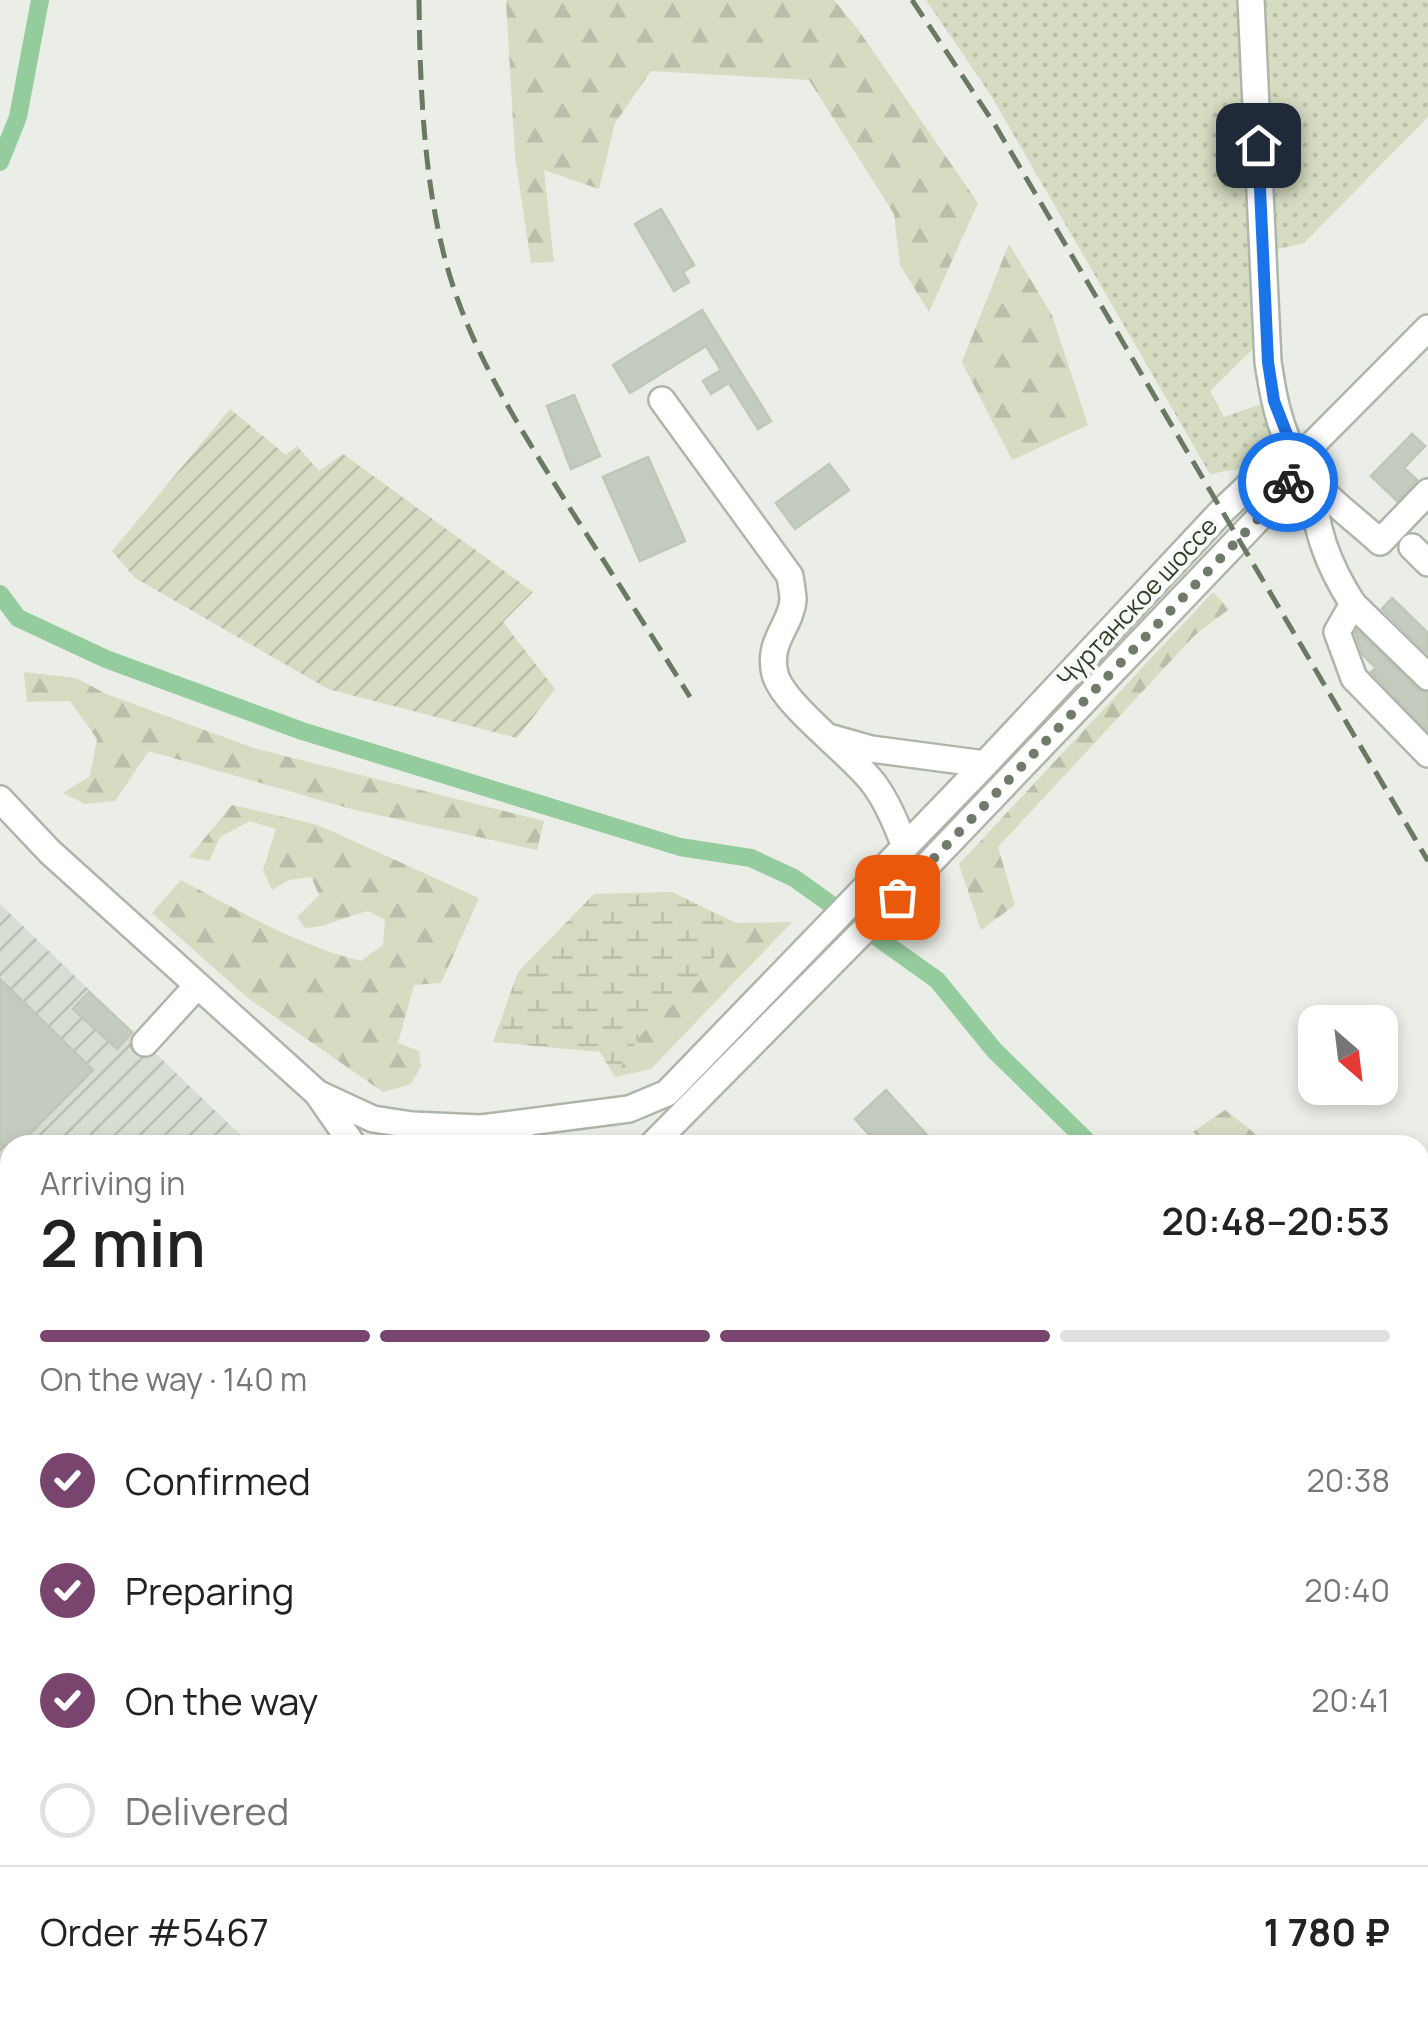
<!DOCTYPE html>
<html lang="en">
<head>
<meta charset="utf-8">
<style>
	body { margin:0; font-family:Manrope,sans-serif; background:#f6f6f6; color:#222; height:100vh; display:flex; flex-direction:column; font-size:38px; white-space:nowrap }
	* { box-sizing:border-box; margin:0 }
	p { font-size:32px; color:#767676 }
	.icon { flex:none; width:55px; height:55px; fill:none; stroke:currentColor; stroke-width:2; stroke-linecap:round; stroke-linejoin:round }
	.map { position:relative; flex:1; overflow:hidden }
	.panel { position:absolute; left:0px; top:1135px; width:1430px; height:882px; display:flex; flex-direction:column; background:#fff; border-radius:30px 30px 0 0; box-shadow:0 5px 15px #0003 }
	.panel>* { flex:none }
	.needle { width:65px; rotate:152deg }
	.buttons { position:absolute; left:1298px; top:1005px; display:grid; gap:20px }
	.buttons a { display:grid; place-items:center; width:100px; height:100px; border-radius:20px; background:#fff; box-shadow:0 5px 15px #0003; font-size:50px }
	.pin { position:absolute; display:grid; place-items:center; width:85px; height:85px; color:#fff; margin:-42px; border-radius:20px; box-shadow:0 5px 15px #0006 }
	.courier { position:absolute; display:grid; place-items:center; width:100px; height:100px; margin:-50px; border:8px solid #1a73e8; border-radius:50%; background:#fff; color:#222; box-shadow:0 2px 12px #0007 }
	.summary em { font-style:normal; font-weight:600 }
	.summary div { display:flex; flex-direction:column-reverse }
	.summary { display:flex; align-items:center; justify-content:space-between; height:170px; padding:0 40px }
	h1 { font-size:65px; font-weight:600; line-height:75px }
	.bar { display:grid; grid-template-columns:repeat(4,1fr); gap:15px 10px; align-content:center; height:120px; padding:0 40px }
	.bar i { height:12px; border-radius:8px; background:#e0e0e0 }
	.bar .selected { background:#79446d }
	.bar p { grid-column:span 4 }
	.line { display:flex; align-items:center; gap:25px; padding:0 40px; border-top:2px solid #e0e0e0 }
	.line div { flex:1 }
	ol { padding:0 40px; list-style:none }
	li { display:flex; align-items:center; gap:30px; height:110px }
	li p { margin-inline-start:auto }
	li .icon { padding:10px; border-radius:50%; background:#79446d; color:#fff; stroke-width:4 }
	li:last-child { color:#767676 }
	li i { width:55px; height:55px; border:5px solid #e0e0e0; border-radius:50% }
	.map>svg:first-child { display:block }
	.industrial { fill:url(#industrial-furrows) }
	.grass { fill:url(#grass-dots) }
	.forest { fill:url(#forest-firs) }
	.wetland { fill:url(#wetland-marsh) }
	.garden { fill:url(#garden-furrows) }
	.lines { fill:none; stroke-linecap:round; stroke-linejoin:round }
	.stream { stroke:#95cc9d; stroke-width:5 }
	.canal { stroke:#95cc9d; stroke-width:18 }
	.building { fill:#c4cbbf; stroke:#bfc7b9; stroke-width:2.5 }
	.minor-casing { stroke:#aeb6aa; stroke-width:30 }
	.minor { stroke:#fff; stroke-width:25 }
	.rail { stroke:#697962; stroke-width:5; stroke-dasharray:20 10; stroke-linecap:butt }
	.done { stroke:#707c6a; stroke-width:10; stroke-dasharray:0 18 }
	.route { stroke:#1a73e8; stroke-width:12 }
	.labels { text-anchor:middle; stroke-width:8; stroke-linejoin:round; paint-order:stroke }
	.street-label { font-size:25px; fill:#2e3e27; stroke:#f9faf7 }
</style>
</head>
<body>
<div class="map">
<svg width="1428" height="2017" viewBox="0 0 1428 2017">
	<defs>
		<pattern id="industrial-furrows" width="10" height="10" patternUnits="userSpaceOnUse" patternTransform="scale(2.5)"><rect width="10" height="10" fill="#d9ded5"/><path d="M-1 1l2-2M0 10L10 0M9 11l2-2" fill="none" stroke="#bbc0b7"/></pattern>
		<pattern id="grass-dots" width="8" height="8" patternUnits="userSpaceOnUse" patternTransform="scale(2.5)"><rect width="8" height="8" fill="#d6dcc2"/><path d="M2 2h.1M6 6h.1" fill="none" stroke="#b8bea7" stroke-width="1.8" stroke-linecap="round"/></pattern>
		<pattern id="forest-firs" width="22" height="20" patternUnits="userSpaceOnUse" patternTransform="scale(2.5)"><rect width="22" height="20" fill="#d6dcc2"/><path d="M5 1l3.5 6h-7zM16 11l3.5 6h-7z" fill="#b8bea7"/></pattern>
		<pattern id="wetland-marsh" width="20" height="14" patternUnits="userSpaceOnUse" patternTransform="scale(2.5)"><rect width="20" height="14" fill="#d6dcc2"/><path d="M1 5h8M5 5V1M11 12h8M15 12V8" fill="none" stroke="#b8bea7"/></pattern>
		<pattern id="garden-furrows" width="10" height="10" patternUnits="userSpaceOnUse" patternTransform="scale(2.5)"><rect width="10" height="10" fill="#d6dcc2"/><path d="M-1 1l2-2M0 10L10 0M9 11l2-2" fill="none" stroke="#b8bea7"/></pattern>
	</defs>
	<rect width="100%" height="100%" fill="#eaeee7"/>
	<!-- industrial -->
	<g class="industrial">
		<polygon points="0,904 251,1145 10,1145 10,1507 0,1497"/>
		<polygon points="0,1587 10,1596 10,1687 0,1698"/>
	</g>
	<!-- grass -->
	<g class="grass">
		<polygon points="926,0 1243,0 1255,347 1210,391 1224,417 1264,403 1279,438 1250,467 1210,474 990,94"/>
		<polygon points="1262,0 1428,0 1428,117 1304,243 1275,250"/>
	</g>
	<!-- forest -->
	<g class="forest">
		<polygon points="506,0 834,0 857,28 978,203 929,312 900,265 894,214 809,80 651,71 615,123 599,189 544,170 554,262 531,263 515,156"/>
		<polygon points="1009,244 1052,315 1088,425 1012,460 962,362"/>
		<polygon points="1213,592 1229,609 1194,636 998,847 1015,905 981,930 959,864"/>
		<polygon points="24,672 76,678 106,694 257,749 544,821 537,850 355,810 149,751 115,801 85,804 63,793 90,776 97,739 70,701 27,702"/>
		<path d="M232,805L318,825L479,898L441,983L414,985L398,1043L419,1051L421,1066L411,1084L383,1092L249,999L152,913L181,880C240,911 296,945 361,961L383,945L385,920L368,911C346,916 328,927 305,928L297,917L319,895L311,877L289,880L272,890L263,870L276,829L250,821L220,837L209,861L189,857Z"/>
		<polygon points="792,922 651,1069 615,1077 641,1034 699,981 736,923"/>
		<polygon points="1225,1110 1265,1141 1297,1145 1207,1145 1193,1132"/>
		<polygon points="1420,1398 1428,1406 1428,2017 927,2017 956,2008 1420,2008"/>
	</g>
	<!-- wetland -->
	<polygon class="wetland" points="672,892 736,923 699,981 641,1034 615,1077 600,1052 493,1042 518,972 594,894"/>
	<!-- garden -->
	<polygon class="garden" points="230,409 286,455 297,446 319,471 343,454 533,592 503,622 555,689 517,738 328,689 135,578 112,551"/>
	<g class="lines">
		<!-- stream -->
		<polyline class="stream" points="492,2017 500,2008"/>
		<!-- canal -->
		<g class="canal">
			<polyline points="0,162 18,117 40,0"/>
			<polyline points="0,594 18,618 106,659 302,731 680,847 751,858 794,878 937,980 994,1050 1091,1145"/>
			<polyline points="1420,1190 1428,1189"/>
		</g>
	</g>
	<!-- building -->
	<g class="building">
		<polygon points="661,209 694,265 683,272 689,282 674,291 635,224"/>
		<polygon points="702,310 771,421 758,429 729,383 711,394 703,381 721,370 706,346 630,393 613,365"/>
		<polygon points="574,395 600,456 571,469 547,406"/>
		<polygon points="1412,434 1425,446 1404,468 1417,480 1397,501 1371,476"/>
		<polygon points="648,457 685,541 640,561 603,477"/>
		<polygon points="829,464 849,490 795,529 776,503"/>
		<polygon points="1392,598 1428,633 1428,654 1382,609"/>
		<polygon points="1357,630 1417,689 1428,693 1428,731 1371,672 1376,668 1363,655 1355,633"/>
		<polygon points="0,979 93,1070 19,1145 0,1145"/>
		<polygon points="89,992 132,1032 117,1049 73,1009"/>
		<polygon points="886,1090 936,1145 879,1145 855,1119"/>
	</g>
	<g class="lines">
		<!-- minor casing -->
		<g class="minor-casing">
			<g id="minor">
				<path d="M1251,0L1268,362C1273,395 1279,429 1297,459C1315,491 1353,517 1380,542L1428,492"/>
				<path d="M662,400L790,576C791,584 793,593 793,600C791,626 767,641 775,674C783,705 852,754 874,784C888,803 897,825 905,847"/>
				<path d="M1313,480C1313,526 1328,565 1353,604L1337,632L1354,678L1428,754"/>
				<polyline points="1412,547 1428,563"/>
				<polyline points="1353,604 1428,677"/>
				<polyline points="832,738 871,749 985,764"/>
				<polyline points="0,799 50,852 317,1093 353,1145"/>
				<polyline points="145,1043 197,986"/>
				<polyline points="317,1093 373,1119 412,1125 481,1128 629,1109 667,1093 985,764 1221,512 1259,476 1297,460"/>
				<path d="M428,1145C460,1122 493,1125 526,1145"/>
				<polyline points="652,1145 897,897 1280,496 1297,460 1428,328"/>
				<polyline points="0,1774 10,1763"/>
				<polyline points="0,1815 10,1804"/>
				<polyline points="0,1876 10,1885"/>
				<polyline points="0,1947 10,1937"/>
				<polyline points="148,2008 158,2017"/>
			</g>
		</g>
		<!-- minor -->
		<use href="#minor" class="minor"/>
		<!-- rail -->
		<g class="rail">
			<path d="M419,0C420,84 423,169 443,251C466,346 520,428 571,510C611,572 651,634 690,697"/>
			<polyline points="912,0 995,125 1428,861"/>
		</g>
	</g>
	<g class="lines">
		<!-- done -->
		<polyline class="done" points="897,897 1280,496 1288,482"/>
		<!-- route -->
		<polyline class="route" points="1258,145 1268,362 1274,401 1297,460 1288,482"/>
	</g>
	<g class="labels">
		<!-- street labels -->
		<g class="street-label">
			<text transform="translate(1137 602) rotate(-47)" y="9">Чуртанское шоссе</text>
		</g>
	</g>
</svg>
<div class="buttons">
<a><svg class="needle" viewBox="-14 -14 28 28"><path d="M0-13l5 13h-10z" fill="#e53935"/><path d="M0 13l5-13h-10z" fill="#767676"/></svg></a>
</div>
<div class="pin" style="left:897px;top:897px;background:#ea580c"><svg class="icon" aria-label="bag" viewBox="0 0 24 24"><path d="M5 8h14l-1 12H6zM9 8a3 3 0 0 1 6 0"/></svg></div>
<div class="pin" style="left:1258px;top:145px;background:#1f2937"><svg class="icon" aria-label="home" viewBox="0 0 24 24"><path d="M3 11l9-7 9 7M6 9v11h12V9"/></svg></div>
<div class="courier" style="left:1288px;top:482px"><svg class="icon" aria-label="bike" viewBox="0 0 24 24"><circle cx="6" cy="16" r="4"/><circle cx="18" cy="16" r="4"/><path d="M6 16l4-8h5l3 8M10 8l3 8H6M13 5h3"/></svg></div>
<section class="panel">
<div class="summary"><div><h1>2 min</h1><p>Arriving in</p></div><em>20:48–20:53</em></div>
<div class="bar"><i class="selected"></i><i class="selected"></i><i class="selected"></i><i></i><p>On the way · 140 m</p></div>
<ol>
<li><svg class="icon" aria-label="check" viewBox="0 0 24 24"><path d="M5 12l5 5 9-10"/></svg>Confirmed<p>20:38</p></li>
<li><svg class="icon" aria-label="check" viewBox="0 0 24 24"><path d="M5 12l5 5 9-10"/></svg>Preparing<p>20:40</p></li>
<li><svg class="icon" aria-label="check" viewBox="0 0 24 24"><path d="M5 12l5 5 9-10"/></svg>On the way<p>20:41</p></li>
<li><i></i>Delivered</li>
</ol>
<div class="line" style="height:130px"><div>Order #5467</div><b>1 780 ₽</b></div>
</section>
</div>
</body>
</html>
